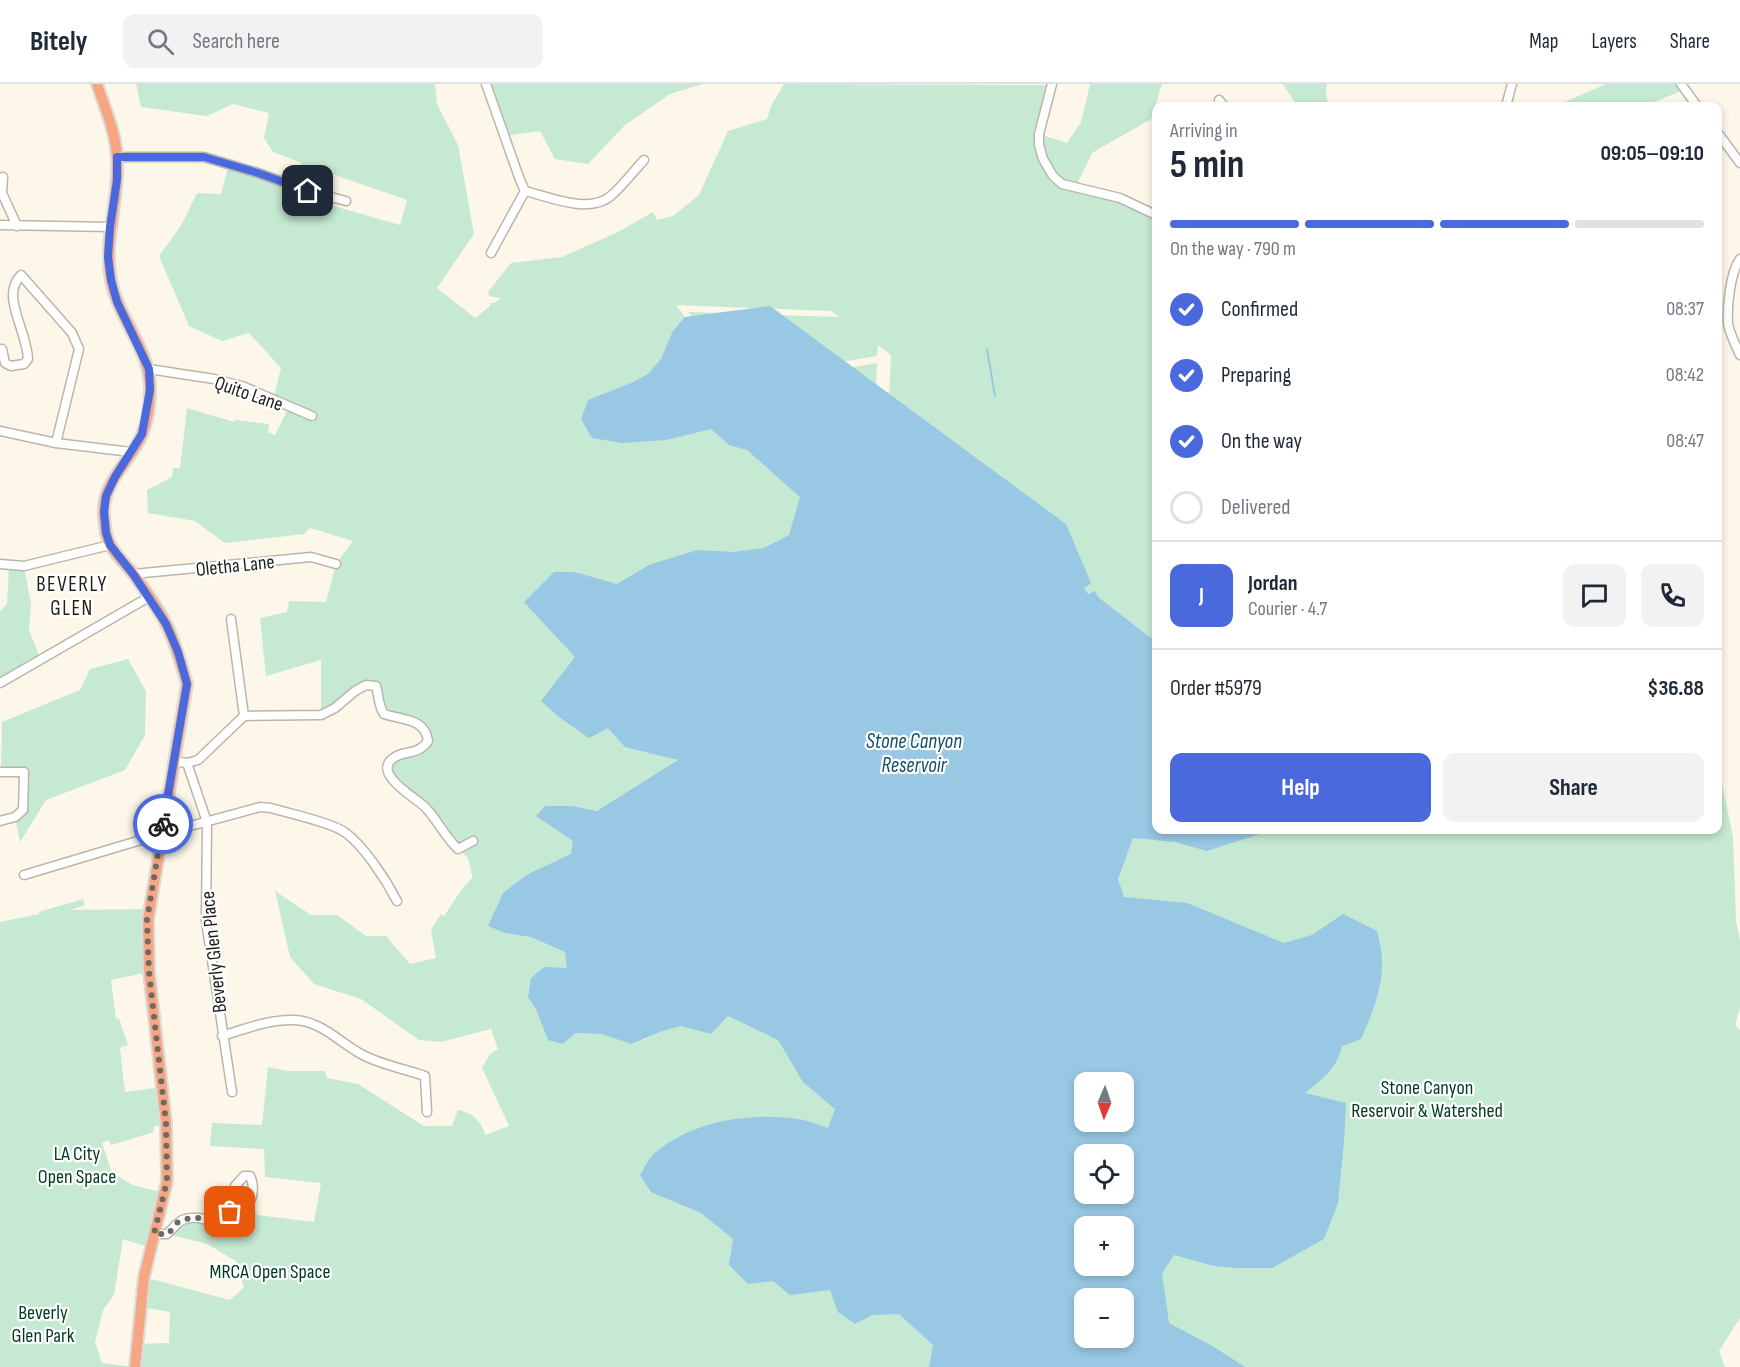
<!DOCTYPE html>
<html lang="en">
<head>
<meta charset="utf-8">
<style>
	body { margin:0; font-family:"Sofia Sans Condensed",sans-serif; background:#f2f2f3; color:#1f2937; height:100vh; display:flex; flex-direction:column; font-size:22px; white-space:nowrap }
	* { box-sizing:border-box; margin:0 }
	p { font-size:20px; color:#747a83 }
	.icon { flex:none; width:33px; height:33px; fill:none; stroke:currentColor; stroke-width:2; stroke-linecap:round; stroke-linejoin:round }
	.map { position:relative; flex:1; overflow:hidden }
	.sheet { position:absolute; left:1152px; top:18px; width:570px; height:732px; display:flex; flex-direction:column; background:#fff; border-radius:12px; box-shadow:0 3px 9px #0003 }
	.sheet>* { flex:none }
	.needle { width:39px; rotate:182deg }
	.fabs { position:absolute; left:1074px; top:988px; display:grid; gap:12px }
	.fabs a { display:grid; place-items:center; width:60px; height:60px; border-radius:12px; background:#fff; box-shadow:0 3px 9px #0003; font-size:30px }
	.pin { position:absolute; display:grid; place-items:center; width:51px; height:51px; color:#fff; margin:-26px; border-radius:12px; box-shadow:0 3px 9px #0006 }
	.courier { position:absolute; display:grid; place-items:center; width:60px; height:60px; margin:-30px; border:4px solid #4a69dd; border-radius:50%; background:#fff; color:#222; box-shadow:0 2px 8px #0007 }
	.headline em { font-style:normal; font-weight:700 }
	.headline div { display:flex; flex-direction:column-reverse }
	.headline { display:flex; align-items:center; justify-content:space-between; height:102px; padding:0 18px }
	h1 { font-size:39px; font-weight:700; line-height:45px }
	.bar { display:grid; grid-template-columns:repeat(4,1fr); gap:9px 6px; align-content:center; height:72px; padding:0 18px }
	.bar i { height:8px; border-radius:4px; background:#e0e1e3 }
	.bar .active { background:#4a69dd }
	.bar p { grid-column:span 4 }
	.line { display:flex; align-items:center; gap:15px; padding:0 18px; border-top:2px solid #e0e1e3 }
	.line div { flex:1 }
	.round { display:grid; place-items:center; flex:none; width:63px; height:63px; border-radius:12px; background:#f2f2f3 }
	ol { padding:0 18px; list-style:none }
	li { display:flex; align-items:center; gap:18px; height:66px }
	li p { margin-inline-start:auto }
	li .icon { padding:6px; border-radius:50%; background:#4a69dd; color:#fff; stroke-width:4 }
	li:last-child { color:#747a83 }
	li i { width:33px; height:33px; border:3px solid #e0e1e3; border-radius:50% }
	.action { display:flex; gap:12px; margin-top:auto; padding:12px 18px }
	.action a { flex:1; height:69px; border-radius:12px; background:#4a69dd; color:#fff; font-size:24px; font-weight:700; line-height:69px; text-align:center }
	.action a+a { background:#f2f2f3; color:#1f2937 }
	header { display:flex; align-items:center; gap:36px; box-sizing:border-box; height:84px; padding:0 30px; background:#fff; border-bottom:2px solid #e0e1e3 }
	header strong { font-size:28px }
	nav { display:flex; gap:33px; margin-inline-start:auto; font-size:21px }
	.search { width:420px; height:54px; background:#f2f2f3; display:flex; align-items:center; gap:15px; box-sizing:border-box; padding:0 21px; border-radius:12px; color:#747a83; font-size:22px }
	.map>svg:first-child { display:block }
	.green { fill:#c5e9d2; fill-rule:evenodd }
	.water { fill:#98c8e3; fill-rule:evenodd }
	.lines { fill:none; stroke-linecap:round; stroke-linejoin:round }
	.stream { stroke:#98c8e3; stroke-width:2 }
	.minor-casing { stroke:#bcb6a9; stroke-width:11 }
	.major-casing { stroke:#dbdbda; stroke-width:14 }
	.minor { stroke:#fff; stroke-width:8 }
	.major { stroke:#f7a683; stroke-width:10 }
	.done { stroke:#6d6a62; stroke-width:6; stroke-dasharray:0 10.8 }
	.route { stroke:#4a69dd; stroke-width:8 }
	.labels { text-anchor:middle; stroke-width:4.5; stroke-linejoin:round; paint-order:stroke }
	.street-label { font-size:20px; fill:#201e19; stroke:#fff }
	.park-label { font-size:20px; fill:#003a1f; stroke:#fff }
	.neighbourhood-label { font-size:21px; letter-spacing:1.5px; fill:#201e19; stroke:#fff }
	.water-label { font-size:21px; font-style:italic; fill:#124f6a; stroke:#fff }
</style>
</head>
<body>
<header>
<strong>Bitely</strong>
<div class="search"><svg class="icon" aria-label="search" viewBox="0 0 24 24"><circle cx="10" cy="10" r="6"/><path d="M15 15l6 6"/></svg>Search here</div>
<nav><a>Map</a><a>Layers</a><a>Share</a></nav>
</header>
<div class="map">
<svg width="1740" height="1283" viewBox="0 0 1740 1283">
	<rect width="100%" height="100%" fill="#fdf7e9"/>
	<!-- green -->
	<g class="green">
		<path d="M136,0H435L437,20L458,61L474,150L437,204L475,234L490,222V219H494L501,214L489,212L488,208L511,179L562,173L618,148L653,128L657,136L673,132L699,111L728,47L767,35L771,22L784,0L1046,1L1045,6H1050L1039,50L1067,59L1081,38L1090,0H1162L1151,35L1092,69L1075,104L1120,114L1156,131V746H1718V680L1733,753L1736,837L1740,856V924L1735,941L1740,946V1234L1719,1267L1725,1283H0V838L39,830V828L83,815L85,821L71,826L149,825L148,836L149,888L111,896L116,935H119L128,961L120,964L125,1008L162,1003L166,1039L153,1043L154,1048L111,1061L109,1056L102,1059L112,1089L133,1101L164,1109L151,1164L123,1155L114,1211L103,1226L95,1258L102,1279L135,1283L137,1260L169,1259L170,1228L141,1223L144,1193L230,1216L244,1203L236,1177L207,1160L167,1150C170,1147 173,1142 177,1139C197,1122 217,1154 244,1130H247L246,1127L255,1125L257,1131L314,1138L321,1099L265,1093L264,1065L210,1062L212,1039L262,1041L268,983L288,987H325L327,994L358,1000L424,1042H452L458,1026C475,1029 479,1037 486,1051L509,1042L482,984L490,970L498,965L491,945L441,958L419,956L361,915L314,900L290,873L275,807L311,831H337L366,852H386L410,880L436,874L431,846L441,830L444,832L462,805L472,794V791L468,774L448,756L425,724L394,699L388,686L389,679L392,674L414,668L424,663L428,657C425,634 402,636 384,630C378,621 379,612 376,602C355,599 350,615 335,625C331,627 325,629 321,631V576L266,592L260,534L287,528L289,517L326,518L336,480L353,457L310,444L304,450L225,459L195,437L148,429L147,406L172,393L173,384H180L187,324L234,338L235,336L269,340L268,348L275,351L289,323L273,316L281,284L249,249L222,257L189,242L159,172L182,140L197,109L221,110L229,80L291,101L302,79L273,68L264,54L269,29L233,20L207,32L141,23ZM309,82L407,116L400,141L292,110ZM676,221L831,227L839,233L688,228L742,299L770,300L847,277L877,272L878,261L891,271L884,418L882,423L855,449L875,472L878,483L881,510L879,530L862,568L860,611L879,612L858,1239L855,1240L850,1236L853,1152L797,1150L814,1207L807,1209L789,1150L724,1147L716,1141L787,1143L782,1123L780,1040L653,1072L665,1062L778,1033L787,1034L788,1122L795,1143L853,1145L858,1017L801,994L795,984L858,1010L862,898L786,923V969L780,959L779,923L746,906L643,936L648,953L642,956L637,938L596,950L576,949L634,931L617,872L569,861L546,859L530,852L571,854L617,866L632,802L569,792L554,781L528,796L511,850L504,848L522,794L558,776L571,786L635,795L640,772L633,721C609,729 602,736 575,731C568,729 562,727 558,722H573L597,727L658,691L682,687L677,677L679,676L675,675L645,618L606,552L573,565L570,559L602,546L569,488H577L609,542L702,501L687,470L693,467L707,500L865,488C863,471 831,456 845,439C849,433 857,428 862,423L796,427L798,421L871,415L874,351L755,372L748,366L874,343L877,279L848,284L770,306H744L720,353L715,348L735,306L627,301L639,295L734,299L684,235L685,233ZM1084,999H1124V1038H1084ZM1084,1071H1124V1110H1084ZM1084,1143H1124V1182H1084ZM1084,1215H1124V1254H1084Z"/>
		<polygon points="486,0 703,0 670,10 625,41 588,80 555,75 540,47 504,52"/>
		<polygon points="1283,0 1327,0 1326,11 1329,22 1297,22"/>
		<polygon points="1606,0 1681,0 1684,6 1644,22 1555,22"/>
		<polygon points="9,481 24,482 31,521 29,546 41,576 0,596 0,527 7,520"/>
		<polygon points="128,575 146,607 145,651 125,686 46,716 20,758 15,733 23,726 24,689 1,688 2,638 80,606 90,585"/>
	</g>
	<!-- water -->
	<path class="water" d="M770,222L1066,440L1091,499L1084,504L1088,510L1095,507L1098,513L1156,558V746H1262L1263,749L1207,767L1175,758L1133,754L1118,795L1124,813L1187,819L1284,859L1312,851L1343,830L1377,847C1379,856 1382,867 1382,876C1383,904 1372,930 1361,955L1342,962C1338,984 1321,996 1305,1009L1346,1019L1344,1058L1338,1119L1324,1155L1272,1184H1236L1214,1182L1174,1171L1162,1189L1169,1239L1214,1263L1245,1283H929L933,1261L899,1230L872,1231L855,1240L838,1228L830,1206L790,1211L773,1197L748,1200L729,1181L733,1155L701,1129L651,1108L640,1091C645,1083 649,1073 656,1068C693,1037 751,1028 797,1035C808,1036 818,1041 828,1044L835,1025L803,998L778,956L728,932L711,950L681,942L662,947L631,960L602,950L575,949L563,960L548,956L536,925L528,913L531,894L544,883L567,884L565,868L531,853L505,849L488,842L503,809L528,790L571,770L573,757L536,732L545,722H573L597,727L678,676L625,663L608,644L589,654L559,633L541,617L575,573L524,518L554,488H575L617,500L649,481L697,466L734,468L764,464L789,451L800,413L747,366L729,361L711,345L666,356L622,359L592,354L581,335L588,316L631,299L648,290L661,275L673,247L685,233ZM1084,999H1124V1038H1084ZM1084,1071H1124V1110H1084ZM1084,1143H1124V1182H1084ZM1084,1215H1124V1254H1084Z"/>
	<g class="lines">
		<!-- stream -->
		<polyline class="stream" points="987,265 995,312"/>
		<!-- minor casing -->
		<g class="minor-casing">
			<g id="minor">
				<path d="M486,0L520,96L525,107C550,113 590,131 612,111C623,101 633,88 644,76"/>
				<polyline points="1052,0 1039,50 1039,61 1043,75 1053,92 1062,100 1120,114 1156,131"/>
				<polyline points="1681,0 1697,22"/>
				<polyline points="1219,16 1224,22"/>
				<polyline points="1506,22 1512,0"/>
				<polyline points="1718,49 1740,79"/>
				<polyline points="117,73 204,73 258,89 308,107 346,117"/>
				<polyline points="3,93 2,109 17,142"/>
				<polyline points="0,141 110,143"/>
				<polyline points="491,169 525,107"/>
				<path d="M1740,175C1730,189 1727,222 1728,240C1730,250 1736,262 1740,271"/>
				<path d="M2,265L5,279L11,282L24,280L28,275C27,246 0,212 21,191L72,249L79,265L56,359"/>
				<polyline points="149,285 214,295 242,302 312,332"/>
				<polyline points="0,347 56,359 131,368"/>
				<polyline points="0,480 24,482 110,461"/>
				<polyline points="133,490 311,473 336,480"/>
				<polyline points="231,535 244,632"/>
				<polyline points="0,599 149,513"/>
				<path d="M173,677L187,679L198,676L244,632L321,631L335,624L355,607L366,601L376,602C379,612 378,621 384,630C402,636 425,634 428,657C417,673 403,665 392,675C373,691 418,715 426,724C438,737 445,753 458,765L473,757"/>
				<polyline points="187,679 207,738 206,837 232,1008"/>
				<polyline points="0,688 24,688 23,726 15,733 0,737"/>
				<path d="M24,791L161,750L260,723L271,724C291,730 326,737 343,747C363,760 386,796 397,817"/>
				<path d="M222,952C245,945 270,935 294,936C322,937 340,959 363,971C382,981 405,985 425,992L427,1028"/>
				<path d="M154,1150H167C173,1145 177,1137 185,1135C213,1127 228,1160 249,1119C254,1111 254,1100 250,1092H244L235,1102L230,1128L221,1132L202,1135"/>
			</g>
		</g>
		<!-- major casing -->
		<g class="major-casing">
			<path id="major" d="M97,0C105,24 116,49 117,74C120,115 103,155 111,196C118,235 151,266 150,306C150,320 147,338 142,351C130,378 101,399 104,432C105,442 105,453 111,462C116,471 124,479 131,487C143,503 157,522 166,540C176,559 181,580 187,600L148,836L149,888L166,1039L167,1097L144,1193L135,1283"/>
		</g>
		<!-- minor -->
		<use href="#minor" class="minor"/>
		<!-- major -->
		<use href="#major" class="major"/>
	</g>
	<g class="lines">
		<!-- done -->
		<path class="done" d="M163,740L147,836L149,888L166,1039L167,1097L154,1150H168C171,1147 174,1142 177,1139C187,1130 213,1138 230,1128"/>
		<!-- route -->
		<polyline class="route" points="163,740 187,600 178,568 166,540 133,490 110,461 106,449 104,428 106,412 115,393 142,350 150,306 149,285 117,218 111,196 108,173 110,143 117,96 117,73 204,73 258,89 308,107"/>
	</g>
	<g class="labels">
		<!-- street labels -->
		<g class="street-label">
			<text transform="translate(249 309) rotate(19)" y="7">Quito Lane</text>
			<text transform="translate(235 481) rotate(-6)" y="7">Oletha Lane</text>
			<text transform="translate(213 868) rotate(-96)" y="7">Beverly Glen Place</text>
		</g>
		<!-- park labels -->
		<g class="park-label">
			<text x="1427" y="1010">Stone Canyon<tspan x="1427" dy="23">Reservoir &amp; Watershed</tspan></text>
			<text x="77" y="1076">LA City<tspan x="77" dy="23">Open Space</tspan></text>
			<text x="270" y="1194">MRCA Open Space</text>
			<text x="43" y="1235">Beverly<tspan x="43" dy="23">Glen Park</tspan></text>
		</g>
		<!-- neighbourhood labels -->
		<g class="neighbourhood-label">
			<text x="72" y="507">BEVERLY<tspan x="72" dy="24">GLEN</tspan></text>
		</g>
		<!-- water labels -->
		<g class="water-label">
			<text x="914" y="664">Stone Canyon<tspan x="914" dy="24">Reservoir</tspan></text>
		</g>
	</g>
</svg>
<div class="fabs">
<a><svg class="needle" viewBox="-14 -14 28 28"><path d="M0-13l5 13h-10z" fill="#e53935"/><path d="M0 13l5-13h-10z" fill="#747a83"/></svg></a>
<a><svg class="icon" aria-label="locate" viewBox="0 0 24 24"><circle cx="12" cy="12" r="6"/><path d="M12 2v4M12 18v4M2 12h4M18 12h4"/></svg></a>
<a>+</a>
<a>−</a>
</div>
<div class="pin" style="left:230px;top:1128px;background:#ea580c"><svg class="icon" aria-label="bag" viewBox="0 0 24 24"><path d="M5 8h14l-1 12H6zM9 8a3 3 0 0 1 6 0"/></svg></div>
<div class="pin" style="left:308px;top:107px;background:#1f2937"><svg class="icon" aria-label="home" viewBox="0 0 24 24"><path d="M3 11l9-7 9 7M6 9v11h12V9"/></svg></div>
<div class="courier" style="left:163px;top:740px"><svg class="icon" aria-label="bike" viewBox="0 0 24 24"><circle cx="6" cy="16" r="4"/><circle cx="18" cy="16" r="4"/><path d="M6 16l4-8h5l3 8M10 8l3 8H6M13 5h3"/></svg></div>
<section class="sheet">
<div class="headline"><div><h1>5 min</h1><p>Arriving in</p></div><em>09:05–09:10</em></div>
<div class="bar"><i class="active"></i><i class="active"></i><i class="active"></i><i></i><p>On the way · 790 m</p></div>
<ol>
<li><svg class="icon" aria-label="check" viewBox="0 0 24 24"><path d="M5 12l5 5 9-10"/></svg>Confirmed<p>08:37</p></li>
<li><svg class="icon" aria-label="check" viewBox="0 0 24 24"><path d="M5 12l5 5 9-10"/></svg>Preparing<p>08:42</p></li>
<li><svg class="icon" aria-label="check" viewBox="0 0 24 24"><path d="M5 12l5 5 9-10"/></svg>On the way<p>08:47</p></li>
<li><i></i>Delivered</li>
</ol>
<div class="line" style="height:108px"><b class="round" style="background:#4a69dd;color:#fff">J</b><div><b>Jordan</b><p>Courier · 4.7</p></div><a class="round"><svg class="icon" aria-label="chat" viewBox="0 0 24 24"><path d="M4 5h16v11H9l-5 4z"/></svg></a><a class="round"><svg class="icon" aria-label="phone" viewBox="0 0 24 24"><path d="M5 4h4l2 5-3 2q2 4 5 5l2-3 5 2v4C11 20 4 13 5 4z"/></svg></a></div>
<div class="line" style="height:78px"><div>Order #5979</div><b>$36.88</b></div>
<div class="action"><a>Help</a><a>Share</a></div>
</section>
</div>
</body>
</html>
